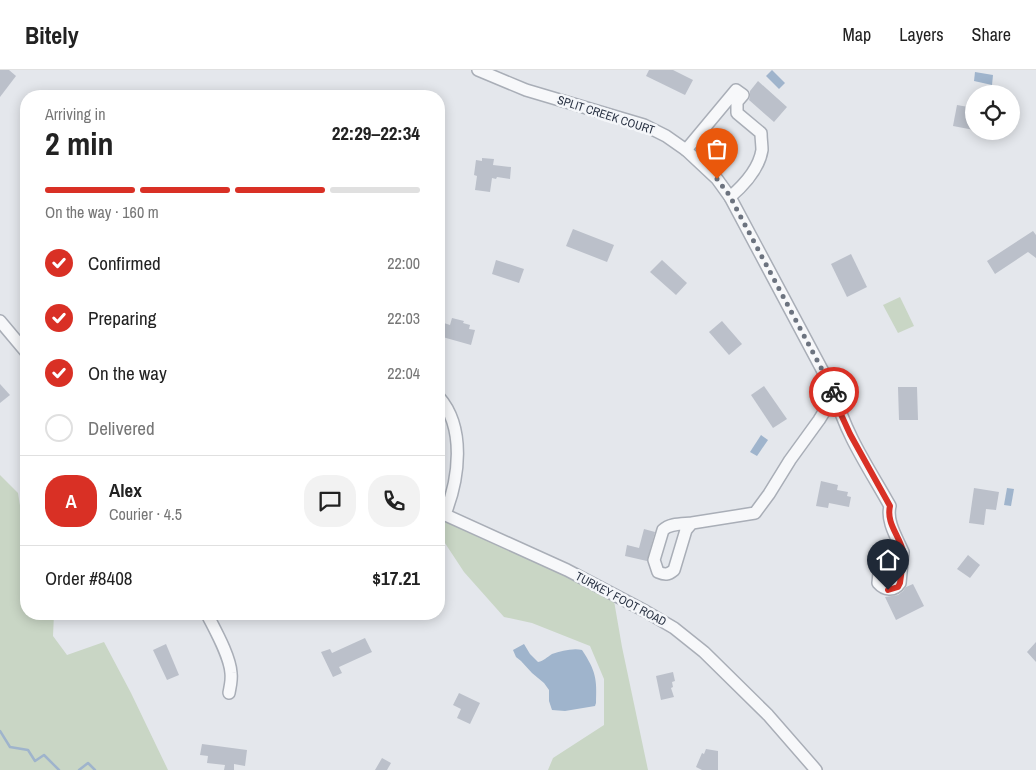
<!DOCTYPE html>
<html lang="en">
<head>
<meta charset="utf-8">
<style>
	body { margin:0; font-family:"Archivo Narrow",sans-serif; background:#f2f2f2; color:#222; height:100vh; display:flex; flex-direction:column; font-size:19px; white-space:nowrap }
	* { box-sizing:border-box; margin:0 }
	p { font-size:16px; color:#767676 }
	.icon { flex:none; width:28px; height:28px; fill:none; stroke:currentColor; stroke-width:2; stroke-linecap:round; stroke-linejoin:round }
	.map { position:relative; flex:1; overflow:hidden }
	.sheet { position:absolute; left:20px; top:20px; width:425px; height:530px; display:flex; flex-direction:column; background:#fff; border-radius:20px; box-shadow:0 2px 12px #0003 }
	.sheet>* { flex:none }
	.tools { position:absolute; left:965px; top:15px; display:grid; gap:10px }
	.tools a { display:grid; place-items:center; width:55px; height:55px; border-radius:50%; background:#fff; box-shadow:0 2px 12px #0003; font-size:25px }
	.pin { position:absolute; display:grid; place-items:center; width:42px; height:42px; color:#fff; margin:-51px -21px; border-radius:50% 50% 50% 0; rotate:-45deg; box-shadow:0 0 5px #0007 }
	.pin .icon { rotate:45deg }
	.courier { position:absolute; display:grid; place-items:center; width:50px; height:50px; margin:-25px; border:4px solid #d93025; border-radius:50%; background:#fff; color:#222; box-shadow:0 1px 6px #0007 }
	.summary em { font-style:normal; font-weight:700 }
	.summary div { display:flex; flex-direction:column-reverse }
	.summary { display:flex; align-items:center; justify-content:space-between; height:85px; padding:0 25px }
	h1 { font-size:32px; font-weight:700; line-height:38px }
	.bar { display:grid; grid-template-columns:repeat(4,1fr); gap:8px 5px; align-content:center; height:60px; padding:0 25px }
	.bar i { height:6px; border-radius:4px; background:#e0e0e0 }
	.bar .current { background:#d93025 }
	.bar p { grid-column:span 4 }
	.line { display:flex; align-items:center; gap:12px; padding:0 25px; border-top:1px solid #e0e0e0 }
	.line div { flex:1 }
	.round { display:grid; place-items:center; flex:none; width:52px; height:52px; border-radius:20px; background:#f2f2f2 }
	ol { padding:0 25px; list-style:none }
	li { display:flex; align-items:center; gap:15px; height:55px }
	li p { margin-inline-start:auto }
	li .icon { padding:5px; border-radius:50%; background:#d93025; color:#fff; stroke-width:4 }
	li:last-child { color:#767676 }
	li i { width:28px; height:28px; border:2px solid #e0e0e0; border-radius:50% }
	header { display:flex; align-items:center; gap:30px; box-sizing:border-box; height:70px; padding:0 25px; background:#fff; border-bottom:1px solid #e0e0e0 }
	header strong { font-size:24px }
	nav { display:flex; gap:28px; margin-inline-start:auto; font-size:18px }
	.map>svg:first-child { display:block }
	.green { fill:#c9d6c5 }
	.water { fill:#9fb4cc }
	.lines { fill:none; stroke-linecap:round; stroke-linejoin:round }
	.stream { stroke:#9fb4cc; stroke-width:2.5 }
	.building { fill:#bbc0ca }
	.minor-casing { stroke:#a9aeb7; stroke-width:14 }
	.minor { stroke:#f7f8fa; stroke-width:11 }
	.done { stroke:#6c737f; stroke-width:5; stroke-dasharray:0 9 }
	.route { stroke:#d93025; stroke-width:6 }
	.labels { text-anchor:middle; stroke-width:5; stroke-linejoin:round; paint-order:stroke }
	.street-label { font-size:12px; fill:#2b3445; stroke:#f4f6f9 }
</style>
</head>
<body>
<header>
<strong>Bitely</strong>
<nav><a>Map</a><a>Layers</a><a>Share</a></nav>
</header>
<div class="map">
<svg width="1036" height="700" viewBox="0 0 1036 700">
	<rect width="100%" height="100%" fill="#e4e7ec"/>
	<!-- green -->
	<g class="green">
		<polygon points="900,227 914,256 898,263 883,235"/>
		<polygon points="0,405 18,423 22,448 26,458 26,544 54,544 53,566 67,585 104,572 131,623 168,700 0,700"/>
		<polygon points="439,442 613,525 622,577 648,700 548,700 553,688 604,655 604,609 590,576 532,553 504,547 464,502 439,464"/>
	</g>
	<!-- water -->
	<g class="water">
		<polygon points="772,0 785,13 779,19 766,6"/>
		<polygon points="975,2 993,5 992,15 974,11"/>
		<polygon points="761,365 768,370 757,386 750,382"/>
		<polygon points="1007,418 1014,419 1011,436 1004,435"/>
		<path d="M524,574L530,584L538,592C544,591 547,587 552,584C561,581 573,578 582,580C596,601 597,609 596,633L595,636L565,641L552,640L549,631V620L544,613L532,603L521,591L516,587L513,580Z"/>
	</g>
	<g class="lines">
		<!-- stream -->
		<g class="stream">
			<polyline points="0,661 10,677 28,680 35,691 44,685 59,700"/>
			<polyline points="79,700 88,693 95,700"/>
		</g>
	</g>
	<!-- building -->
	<g class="building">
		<polygon points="0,0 9,0 16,6 0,27"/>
		<polygon points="649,0 673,0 693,10 685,25 646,6"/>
		<polygon points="758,11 787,37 774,52 749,30 750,26 750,21"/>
		<polygon points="957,35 974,38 974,60 953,56"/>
		<polygon points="482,88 494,89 493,95 511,97 510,109 497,107 496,109 492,108 490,122 475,120 477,106 474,105 476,90 482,91"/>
		<polygon points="573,159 614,175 607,192 566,176"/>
		<polygon points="1033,161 1036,165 1036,188 1028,182 995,204 987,191"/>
		<polygon points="851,184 867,217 847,227 831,194"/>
		<polygon points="496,190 524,199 519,213 492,204"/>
		<polygon points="662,190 687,213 676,225 650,202"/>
		<polygon points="452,248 464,251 463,253 470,255 469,259 475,260 471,275 439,266 439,259 441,252 450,255"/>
		<polygon points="722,251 742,274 729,285 709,262"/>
		<polygon points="0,314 10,325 0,333"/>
		<polygon points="764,316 787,349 773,358 751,325"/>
		<polygon points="898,317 917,317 918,350 899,350"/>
		<polygon points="821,411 838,415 837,420 848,422 847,426 851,427 849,437 829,433 828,438 816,436"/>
		<polygon points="974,418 999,422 996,440 986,439 984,455 969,453"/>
		<polygon points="644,459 655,462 647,491 625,486 627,475 639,478"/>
		<polygon points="968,485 980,495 970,508 957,499"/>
		<polygon points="913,514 924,536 896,550 885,527 898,525 903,521 906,517"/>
		<polygon points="365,568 372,582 339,597 342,603 333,607 321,582 330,579 332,583"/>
		<polygon points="1036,572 1036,592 1027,582"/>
		<polygon points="166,574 179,605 167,610 153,580"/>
		<polygon points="673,602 675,611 672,612 673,617 671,618 674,627 661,630 656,606"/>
		<polygon points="459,623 480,633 470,654 457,648 461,639 453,635"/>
		<polygon points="202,674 247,680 245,696 234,694 234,700 224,700 225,695 207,693 208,686 200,685"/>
		<polygon points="706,679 718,681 718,700 702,700 696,697 702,683 704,684"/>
		<polygon points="382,688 391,693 387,700 375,700"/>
	</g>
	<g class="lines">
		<!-- minor casing -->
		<g class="minor-casing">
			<g id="minor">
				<path d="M478,0L526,20L644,55L666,66L686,80L717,109L730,127L835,324C845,364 870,400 890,436C886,451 897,468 903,482L879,503L878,513C884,520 894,522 900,513L903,482"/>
				<path d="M686,80L736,20L743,25L737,32V43L761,63C761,69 762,75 762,80C759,99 744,115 730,127"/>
				<polyline points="0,251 26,282"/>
				<path d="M439,327C466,358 459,409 445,444"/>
				<polyline points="439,442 567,500 645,541 674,558 704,582 768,645 816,700"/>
				<path d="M692,453C682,454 670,453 663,460L654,490L658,502C665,505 668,505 674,500L686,460L692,453L755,443L769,424L790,390L819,350L835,324"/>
				<path d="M207,544C215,560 230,586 231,603C232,610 230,617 229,623"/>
			</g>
		</g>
		<!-- minor -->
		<use href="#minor" class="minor"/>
	</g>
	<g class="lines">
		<!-- done -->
		<polyline class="done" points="717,109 730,126 736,138 834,322"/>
		<!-- route -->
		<path class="route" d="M834,322L839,340L850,364L890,436C886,453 899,465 903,481C904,489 901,504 900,513L898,517L888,520"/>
	</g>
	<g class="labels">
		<!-- street labels -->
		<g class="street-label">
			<text transform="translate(606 45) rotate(18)" y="4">SPLIT CREEK COURT</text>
			<text transform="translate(621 529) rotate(28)" y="4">TURKEY FOOT ROAD</text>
		</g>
	</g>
</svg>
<div class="tools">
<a><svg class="icon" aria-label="locate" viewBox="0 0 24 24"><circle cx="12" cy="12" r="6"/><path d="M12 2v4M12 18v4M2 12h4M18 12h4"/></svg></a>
</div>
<div class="pin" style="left:717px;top:109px;background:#ea580c"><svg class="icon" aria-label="bag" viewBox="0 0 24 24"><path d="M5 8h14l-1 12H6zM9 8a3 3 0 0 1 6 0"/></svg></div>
<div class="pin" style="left:888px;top:520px;background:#1f2937"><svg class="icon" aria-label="home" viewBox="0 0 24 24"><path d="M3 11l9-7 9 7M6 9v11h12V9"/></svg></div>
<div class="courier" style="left:834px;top:322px"><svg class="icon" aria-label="bike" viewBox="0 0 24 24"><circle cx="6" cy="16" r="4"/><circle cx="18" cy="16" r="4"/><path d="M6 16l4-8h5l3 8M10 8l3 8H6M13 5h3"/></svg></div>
<section class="sheet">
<div class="summary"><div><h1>2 min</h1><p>Arriving in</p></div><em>22:29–22:34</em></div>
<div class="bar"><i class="current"></i><i class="current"></i><i class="current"></i><i></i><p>On the way · 160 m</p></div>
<ol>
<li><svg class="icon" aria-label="check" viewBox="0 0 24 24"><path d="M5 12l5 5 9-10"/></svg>Confirmed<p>22:00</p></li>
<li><svg class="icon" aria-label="check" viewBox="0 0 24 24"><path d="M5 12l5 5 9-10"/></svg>Preparing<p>22:03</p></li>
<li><svg class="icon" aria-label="check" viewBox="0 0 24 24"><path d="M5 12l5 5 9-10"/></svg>On the way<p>22:04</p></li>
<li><i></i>Delivered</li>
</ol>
<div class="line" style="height:90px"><b class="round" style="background:#d93025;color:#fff">A</b><div><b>Alex</b><p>Courier · 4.5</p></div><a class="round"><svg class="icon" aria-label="chat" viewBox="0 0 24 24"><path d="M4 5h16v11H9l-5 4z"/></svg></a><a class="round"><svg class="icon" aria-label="phone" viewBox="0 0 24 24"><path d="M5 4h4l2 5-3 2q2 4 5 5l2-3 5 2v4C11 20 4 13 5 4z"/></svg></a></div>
<div class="line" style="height:65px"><div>Order #8408</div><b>$17.21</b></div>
</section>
</div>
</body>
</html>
